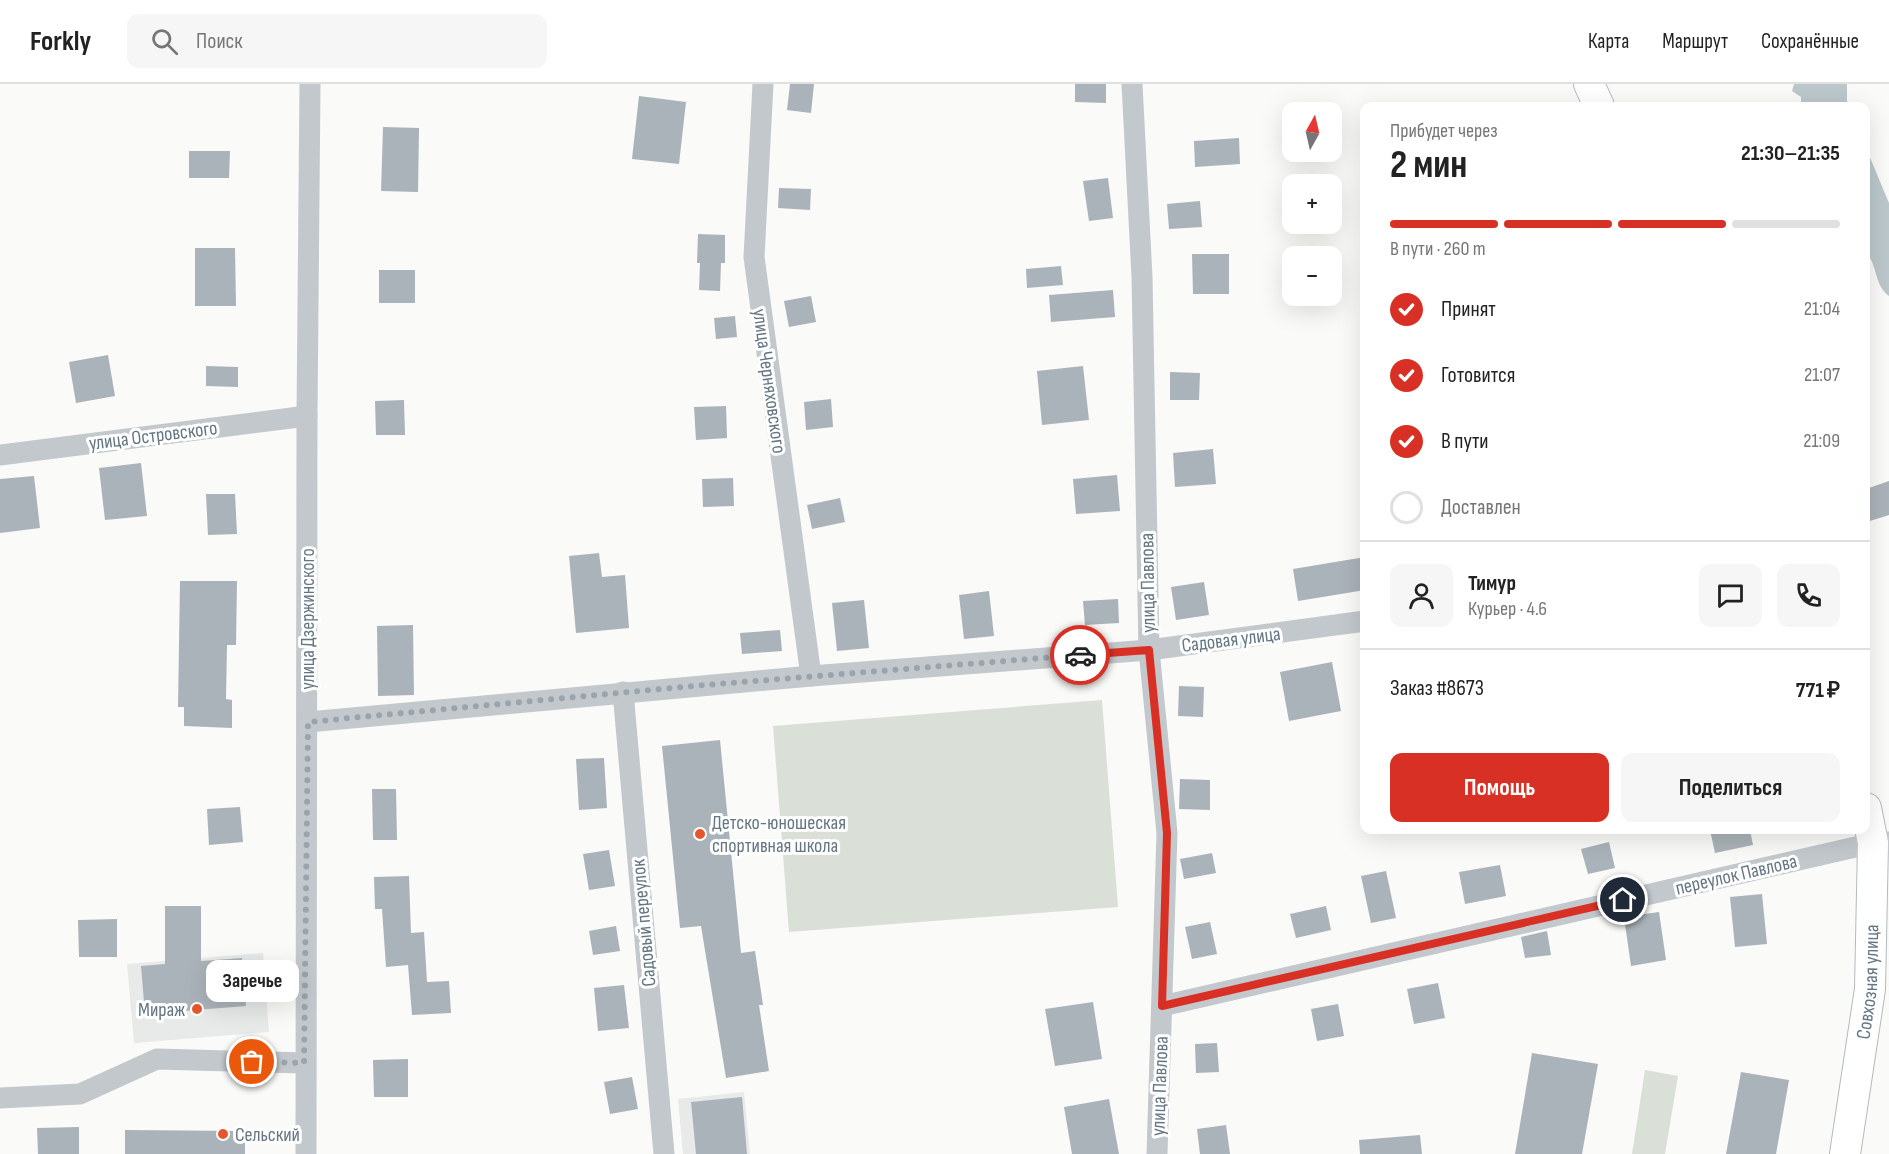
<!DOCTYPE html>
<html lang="ru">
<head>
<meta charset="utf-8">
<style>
	body { margin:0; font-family:"Sofia Sans Condensed",sans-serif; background:#f6f6f6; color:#222; height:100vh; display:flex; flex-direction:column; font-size:22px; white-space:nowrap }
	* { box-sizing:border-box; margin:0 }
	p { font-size:20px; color:#767676 }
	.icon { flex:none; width:33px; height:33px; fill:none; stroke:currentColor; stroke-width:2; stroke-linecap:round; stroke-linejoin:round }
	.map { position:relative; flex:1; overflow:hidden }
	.side { position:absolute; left:1360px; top:18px; width:510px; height:732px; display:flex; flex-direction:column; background:#fff; border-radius:12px; box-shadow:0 6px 24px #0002 }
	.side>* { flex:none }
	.needle { width:39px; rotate:8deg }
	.controls { position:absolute; left:1282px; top:18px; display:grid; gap:12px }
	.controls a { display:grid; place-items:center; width:60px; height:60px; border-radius:12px; background:#fff; box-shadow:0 6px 24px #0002; font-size:30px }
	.pin { position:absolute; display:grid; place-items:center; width:51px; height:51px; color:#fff; margin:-26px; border:3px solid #fff; border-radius:50%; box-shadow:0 2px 6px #0007 }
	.courier { position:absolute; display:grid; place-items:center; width:60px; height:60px; margin:-30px; border:4px solid #d93025; border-radius:50%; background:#fff; color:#222; box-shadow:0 2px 8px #0007 }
	.bubble { position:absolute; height:42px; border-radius:12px; background:#fff; box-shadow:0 6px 24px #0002; font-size:20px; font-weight:700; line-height:42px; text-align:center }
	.head em { font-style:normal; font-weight:700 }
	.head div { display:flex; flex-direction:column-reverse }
	.head { display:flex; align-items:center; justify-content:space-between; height:102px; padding:0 30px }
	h1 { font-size:39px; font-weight:700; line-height:45px }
	.bar { display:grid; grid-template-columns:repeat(4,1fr); gap:9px 6px; align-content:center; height:72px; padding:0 30px }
	.bar i { height:8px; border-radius:4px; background:#e0e0e0 }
	.bar .active { background:#d93025 }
	.bar p { grid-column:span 4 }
	.line { display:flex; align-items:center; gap:15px; padding:0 30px; border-top:2px solid #e0e0e0 }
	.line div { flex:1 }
	.round { display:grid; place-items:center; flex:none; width:63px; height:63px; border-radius:12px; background:#f6f6f6 }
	ol { padding:0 30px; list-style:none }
	li { display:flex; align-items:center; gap:18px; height:66px }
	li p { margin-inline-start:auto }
	li .icon { padding:6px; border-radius:50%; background:#d93025; color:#fff; stroke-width:4 }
	li:last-child { color:#767676 }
	li i { width:33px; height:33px; border:3px solid #e0e0e0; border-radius:50% }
	.cta { display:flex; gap:12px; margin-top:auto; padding:12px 30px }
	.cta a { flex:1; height:69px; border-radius:12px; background:#d93025; color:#fff; font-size:24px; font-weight:700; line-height:69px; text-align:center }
	.cta a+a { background:#f6f6f6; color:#222 }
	header { display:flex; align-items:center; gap:36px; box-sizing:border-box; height:84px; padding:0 30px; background:#fff; border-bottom:2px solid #e0e0e0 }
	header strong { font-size:28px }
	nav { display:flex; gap:33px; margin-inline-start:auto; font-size:21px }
	.search { width:420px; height:54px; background:#f6f6f6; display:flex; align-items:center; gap:15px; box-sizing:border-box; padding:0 21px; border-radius:12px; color:#767676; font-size:22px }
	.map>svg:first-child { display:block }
	.built { fill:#e8e9e9 }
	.green { fill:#dadfd7 }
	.water { fill:#bbc7cb }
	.building { fill:#aab3b9 }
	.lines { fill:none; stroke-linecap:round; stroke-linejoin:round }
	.secondary-casing { stroke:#b3babf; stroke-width:32 }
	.street { stroke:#c3c8cc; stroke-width:21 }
	.secondary { stroke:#fff; stroke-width:30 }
	.done { stroke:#99a4ac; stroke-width:6; stroke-dasharray:0 10.8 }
	.route { stroke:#d93025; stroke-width:8 }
	.poi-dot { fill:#e4572e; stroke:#fff; stroke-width:2 }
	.labels { text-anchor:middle; stroke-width:6; stroke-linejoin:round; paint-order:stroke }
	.street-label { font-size:20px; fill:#657683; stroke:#fff }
	.poi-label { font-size:20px; fill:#657683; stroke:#fff; text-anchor:start }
</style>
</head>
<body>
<header>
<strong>Forkly</strong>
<div class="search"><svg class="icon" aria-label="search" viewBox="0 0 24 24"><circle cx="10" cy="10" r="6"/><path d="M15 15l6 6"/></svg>Поиск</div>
<nav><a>Карта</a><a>Маршрут</a><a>Сохранённые</a></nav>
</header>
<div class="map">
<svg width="1889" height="1070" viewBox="0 0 1889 1070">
	<rect width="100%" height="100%" fill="#fafaf8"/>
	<!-- built -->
	<g class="built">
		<polygon points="263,869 269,948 134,959 127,880"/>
		<polygon points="744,1008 750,1070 683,1070 678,1015"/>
	</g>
	<!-- green -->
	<g class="green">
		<polygon points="1102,616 1118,823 789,848 773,642"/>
		<polygon points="1645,986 1678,992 1665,1070 1632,1070"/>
	</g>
	<!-- water -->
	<g class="water">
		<polygon points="1794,0 1847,0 1847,17 1849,22 1801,22 1801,13 1792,7"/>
		<path d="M1866,64L1889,119V212C1874,201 1878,182 1866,168Z"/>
	</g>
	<!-- building -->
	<g class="building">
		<polygon points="790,0 814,0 811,29 787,26"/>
		<polygon points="1075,0 1106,0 1106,19 1075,18"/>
		<polygon points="639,12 686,18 679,80 632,75"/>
		<polygon points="383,43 419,44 418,108 381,107"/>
		<polygon points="1239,54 1240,80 1195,83 1194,57"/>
		<polygon points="189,67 230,67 229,94 189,94"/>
		<polygon points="1108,94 1113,134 1089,137 1083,97"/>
		<polygon points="779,104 811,105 810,126 778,124"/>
		<polygon points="1200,117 1202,143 1169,145 1167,120"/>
		<polygon points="698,150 725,151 725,179 721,179 720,207 699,206 700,179 697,179"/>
		<polygon points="195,164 235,164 236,222 195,222"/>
		<polygon points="1192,170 1229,170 1229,210 1193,210"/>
		<polygon points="1061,182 1063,201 1027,204 1026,185"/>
		<rect x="379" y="186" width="36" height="33"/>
		<polygon points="1113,206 1115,233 1051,238 1049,211"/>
		<polygon points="811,212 816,238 789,243 784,217"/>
		<polygon points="735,232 737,253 716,255 714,234"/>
		<polygon points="108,271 115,312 76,319 69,278"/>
		<polygon points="206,282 238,283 238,303 206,302"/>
		<polygon points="1083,282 1089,336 1042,341 1037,287"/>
		<polygon points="1170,288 1200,289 1199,316 1170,316"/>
		<polygon points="831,315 833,343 806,346 804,318"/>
		<polygon points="404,316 405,351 376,351 375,317"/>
		<polygon points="726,322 727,354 696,356 694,323"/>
		<polygon points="1213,365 1216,400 1175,403 1173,369"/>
		<polygon points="141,379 147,432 105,436 99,384"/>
		<polygon points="1117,391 1120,427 1076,430 1073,395"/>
		<polygon points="34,392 40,444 0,449 0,395"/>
		<polygon points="733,394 734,422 703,423 702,395"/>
		<polygon points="1889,397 1889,431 1870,437 1866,425 1866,405"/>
		<polygon points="206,410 235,410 237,450 208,451"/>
		<polygon points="840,414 845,438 812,445 807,421"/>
		<polygon points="599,469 602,493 625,491 629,544 576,549 569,472"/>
		<polygon points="1365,473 1365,506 1298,517 1293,485"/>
		<polygon points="180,497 237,497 236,561 227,561 226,615 232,616 232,644 184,642 184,623 178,623"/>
		<polygon points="1204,498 1209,531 1176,536 1171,503"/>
		<polygon points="989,507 994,552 964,555 959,511"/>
		<polygon points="1118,515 1119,539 1085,541 1083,517"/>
		<polygon points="864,516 869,564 837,567 832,519"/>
		<polygon points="413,541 414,611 378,612 377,542"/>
		<polygon points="780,546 782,567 742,570 740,549"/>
		<polygon points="1332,578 1341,627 1289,637 1280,588"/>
		<polygon points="1179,602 1204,603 1203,633 1178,632"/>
		<polygon points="720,656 741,869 755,867 763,921 759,921 769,987 726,994 701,842 680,844 662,662"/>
		<polygon points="604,674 607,724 579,726 576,675"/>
		<polygon points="1180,695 1210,696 1210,726 1179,725"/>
		<polygon points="372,705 396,705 397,756 373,756"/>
		<polygon points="240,723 243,758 209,761 207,725"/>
		<polygon points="1710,746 1750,746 1753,761 1715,769"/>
		<polygon points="1609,758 1615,784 1588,790 1581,765"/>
		<polygon points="609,766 615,802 589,806 583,770"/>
		<polygon points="1212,769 1216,789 1184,795 1180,775"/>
		<polygon points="1500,781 1506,812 1465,820 1459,788"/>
		<polygon points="1386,787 1396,834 1371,839 1361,792"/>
		<polygon points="409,792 411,849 424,848 427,898 449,897 451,929 412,931 408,881 386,883 382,825 375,825 374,793"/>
		<polygon points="1762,810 1767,860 1735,863 1730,813"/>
		<polygon points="165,822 201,822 201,877 242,874 246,922 145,930 141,882 165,880"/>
		<polygon points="1326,822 1331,846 1296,854 1290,830"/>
		<polygon points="1659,828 1666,876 1631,882 1624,833"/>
		<polygon points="117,835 117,873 79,873 78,836"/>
		<polygon points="1210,838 1217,870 1192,875 1185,843"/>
		<polygon points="616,842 620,867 593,871 589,847"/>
		<polygon points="1547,847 1551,871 1525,874 1521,853"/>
		<polygon points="1438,899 1445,934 1414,940 1407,905"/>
		<polygon points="624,901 629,944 598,947 594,904"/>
		<polygon points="1093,918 1102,975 1055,982 1045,925"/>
		<polygon points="1338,920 1344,952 1317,957 1311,925"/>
		<polygon points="1217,959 1219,988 1196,989 1195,960"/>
		<polygon points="1532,969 1598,980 1582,1070 1515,1070"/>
		<polygon points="408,975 408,1013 374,1013 373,976"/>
		<polygon points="1741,988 1789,996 1776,1070 1726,1070"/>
		<polygon points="632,993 638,1025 610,1030 604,998"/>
		<polygon points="742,1013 747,1070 696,1070 691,1018"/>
		<polygon points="1109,1015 1119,1070 1072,1070 1064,1023"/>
		<polygon points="1226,1041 1230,1070 1200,1070 1197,1045"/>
		<polygon points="79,1043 79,1070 38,1070 37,1044"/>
		<polygon points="125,1046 245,1047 245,1070 125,1070"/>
		<polygon points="1420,1051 1422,1070 1360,1070 1359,1056"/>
	</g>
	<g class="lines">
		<!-- secondary casing -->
		<g class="secondary-casing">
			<g id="secondary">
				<polyline points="1589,0 1599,22"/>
				<path id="s1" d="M1845,1070L1870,905L1873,759L1866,724"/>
			</g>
		</g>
		<!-- street -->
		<g class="street">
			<polyline points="763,0 754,173 811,592"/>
			<polyline points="1132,0 1142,193 1149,566 1167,749 1157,1070"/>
			<polyline points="0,371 307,332"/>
			<polyline points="623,608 664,1070"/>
			<polyline points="308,638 811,592 1149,566 1365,537"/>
			<polyline points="1162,922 1873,759 1889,758"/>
			<polyline points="0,1014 80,1010 157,975 305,979"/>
			<polyline points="306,1070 307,332 310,0"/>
		</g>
		<!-- secondary -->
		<use href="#secondary" class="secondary"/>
	</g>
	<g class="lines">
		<!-- done -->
		<polyline class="done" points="252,978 304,979 308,638 693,602 1080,571"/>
		<!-- route -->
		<polyline class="route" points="1080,571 1149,566 1167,749 1162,922 1623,816"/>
	</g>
	<!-- markers -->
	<g class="poi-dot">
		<circle cx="700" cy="750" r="6"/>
		<circle cx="197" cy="925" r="6"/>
		<circle cx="223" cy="1050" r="6"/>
	</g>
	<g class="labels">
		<!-- street labels -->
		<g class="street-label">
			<text transform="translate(770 297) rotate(82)" y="7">улица Черняховского</text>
			<text transform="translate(153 351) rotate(-7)" y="7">улица Островского</text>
			<text transform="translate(1147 499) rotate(-91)" y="7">улица Павлова</text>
			<text transform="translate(307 535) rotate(-90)" y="7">улица Дзержинского</text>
			<text transform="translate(1231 555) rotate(-7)" y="7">Садовая улица</text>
			<text transform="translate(1736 790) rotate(-13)" y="7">переулок Павлова</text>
			<text transform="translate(643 839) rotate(-95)" y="7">Садовый переулок</text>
			<text dy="7" stroke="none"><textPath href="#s1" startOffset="174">Совхозная улица</textPath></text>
			<text transform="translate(1159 1002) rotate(-88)" y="7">улица Павлова</text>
		</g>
		<!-- poi labels -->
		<g class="poi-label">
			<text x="712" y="745">Детско-юношеская<tspan x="712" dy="23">спортивная школа</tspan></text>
			<text x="185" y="932" text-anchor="end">Мираж</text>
			<text x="235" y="1057">Сельский</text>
		</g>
	</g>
</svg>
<div class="controls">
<a><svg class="needle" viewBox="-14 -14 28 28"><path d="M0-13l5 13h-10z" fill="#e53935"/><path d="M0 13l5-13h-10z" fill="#767676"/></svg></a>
<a>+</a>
<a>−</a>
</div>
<div class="pin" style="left:252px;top:978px;background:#ea580c"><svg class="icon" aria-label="bag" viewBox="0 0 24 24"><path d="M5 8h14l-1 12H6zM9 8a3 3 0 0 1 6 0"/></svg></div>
<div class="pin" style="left:1623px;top:816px;background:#1f2937"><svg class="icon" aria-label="home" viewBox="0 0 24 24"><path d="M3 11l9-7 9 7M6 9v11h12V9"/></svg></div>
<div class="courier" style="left:1080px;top:571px"><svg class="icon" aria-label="car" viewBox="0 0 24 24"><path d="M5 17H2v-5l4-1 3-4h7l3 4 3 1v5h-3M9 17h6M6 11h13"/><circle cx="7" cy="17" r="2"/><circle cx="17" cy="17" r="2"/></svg></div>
<div class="bubble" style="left:206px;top:876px;width:93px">Заречье</div>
<section class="side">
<div class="head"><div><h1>2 мин</h1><p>Прибудет через</p></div><em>21:30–21:35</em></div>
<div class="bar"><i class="active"></i><i class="active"></i><i class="active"></i><i></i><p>В пути · 260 m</p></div>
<ol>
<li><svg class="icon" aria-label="check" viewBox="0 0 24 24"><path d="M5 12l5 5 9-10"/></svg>Принят<p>21:04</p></li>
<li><svg class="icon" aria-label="check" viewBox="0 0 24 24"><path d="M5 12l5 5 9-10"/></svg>Готовится<p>21:07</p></li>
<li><svg class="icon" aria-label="check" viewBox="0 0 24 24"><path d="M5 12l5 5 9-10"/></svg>В пути<p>21:09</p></li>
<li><i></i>Доставлен</li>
</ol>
<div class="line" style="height:108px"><a class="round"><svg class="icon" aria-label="person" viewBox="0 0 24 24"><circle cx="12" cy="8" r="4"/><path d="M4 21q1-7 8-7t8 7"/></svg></a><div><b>Тимур</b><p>Курьер · 4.6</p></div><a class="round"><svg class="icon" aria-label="chat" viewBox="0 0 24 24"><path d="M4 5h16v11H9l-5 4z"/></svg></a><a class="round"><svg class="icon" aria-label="phone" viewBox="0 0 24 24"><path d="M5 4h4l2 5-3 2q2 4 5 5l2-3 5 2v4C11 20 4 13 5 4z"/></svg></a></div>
<div class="line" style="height:78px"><div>Заказ #8673</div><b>771 ₽</b></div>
<div class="cta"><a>Помощь</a><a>Поделиться</a></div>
</section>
</div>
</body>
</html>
